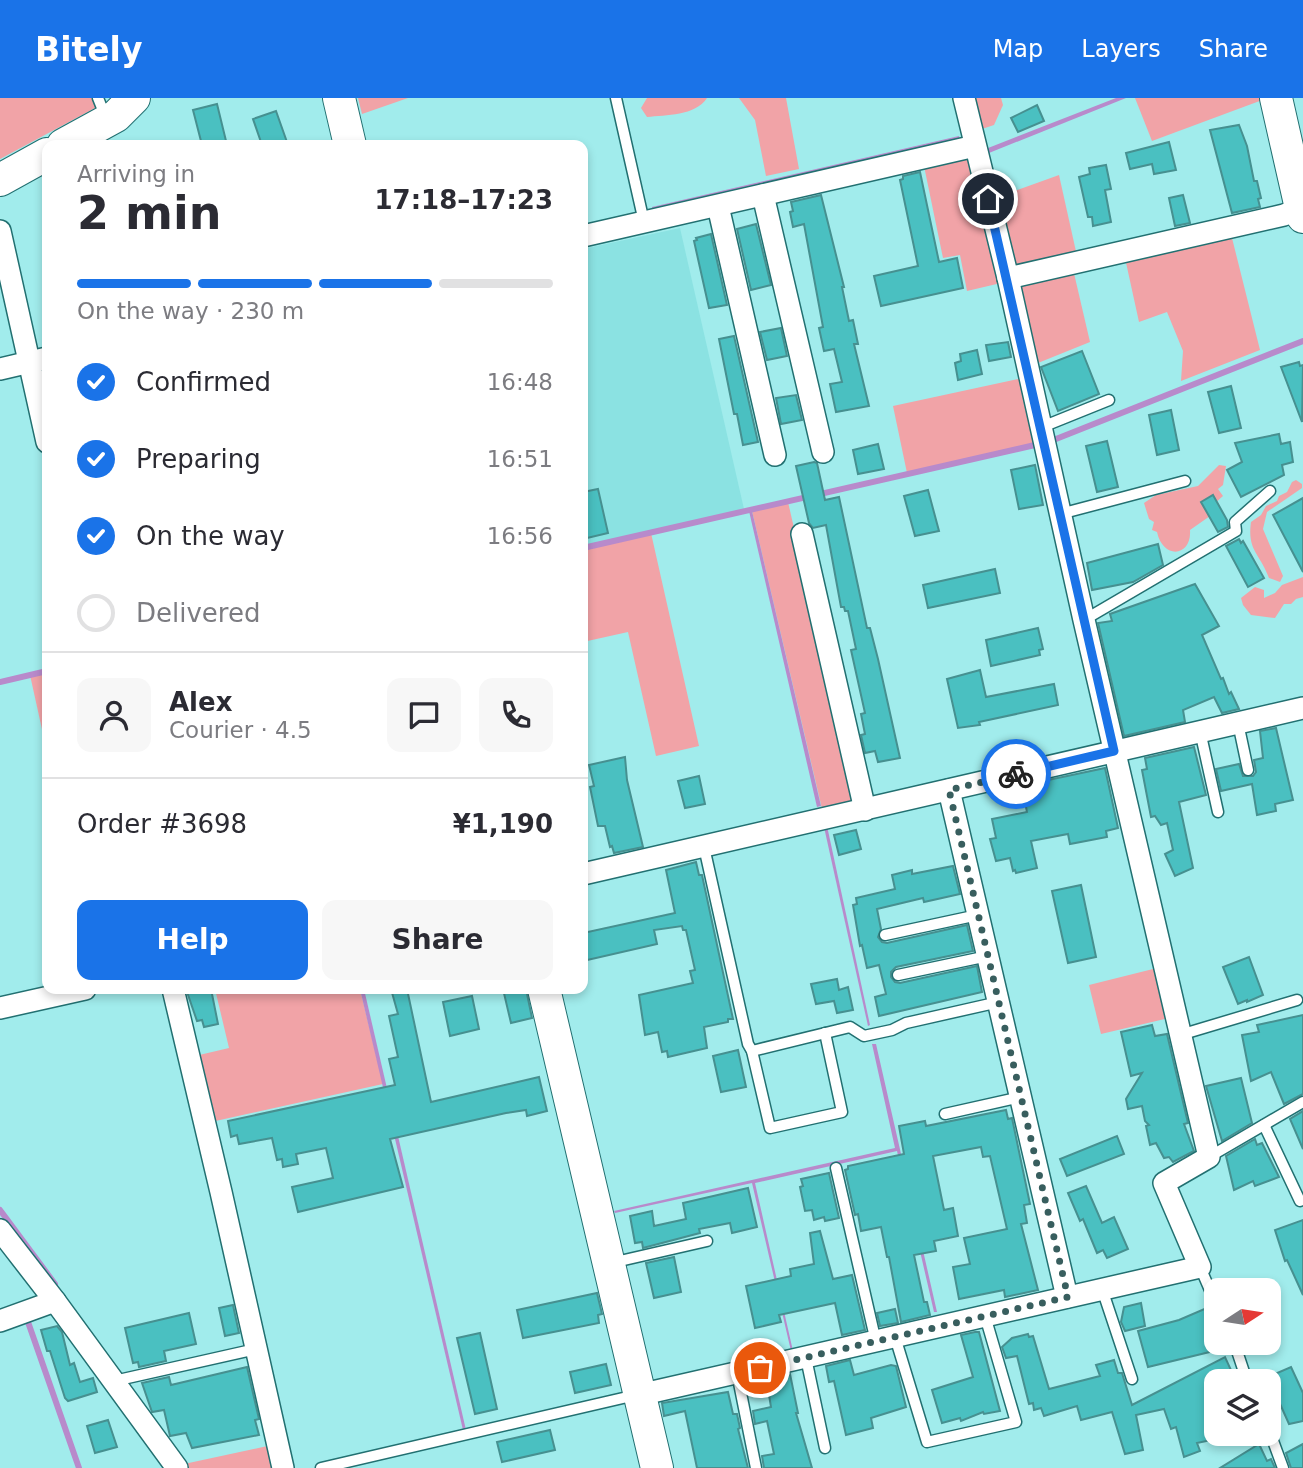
<!DOCTYPE html>
<html lang="en">
<head>
<meta charset="utf-8">
<style>
	body { margin:0; font-family:"DejaVu Sans",sans-serif; background:#f7f7f7; color:#2b2b33; height:100vh; display:flex; flex-direction:column; font-size:26px; white-space:nowrap }
	* { box-sizing:border-box; margin:0 }
	p { font-size:23px; color:#7c7c81 }
	.icon { flex:none; width:38px; height:38px; fill:none; stroke:currentColor; stroke-width:2; stroke-linecap:round; stroke-linejoin:round }
	.map { position:relative; flex:1; overflow:hidden }
	.side { position:absolute; left:42px; top:42px; width:546px; height:854px; display:flex; flex-direction:column; background:#fff; border-radius:14px; box-shadow:0 4px 10px #0003 }
	.side>* { flex:none }
	.needle { width:46px; rotate:78deg }
	.tools { position:absolute; left:1204px; top:1180px; display:grid; gap:14px }
	.tools a { display:grid; place-items:center; width:77px; height:77px; border-radius:14px; background:#fff; box-shadow:0 4px 10px #0003; font-size:35px }
	.pin { position:absolute; display:grid; place-items:center; width:60px; height:60px; color:#fff; margin:-30px; border:4px solid #fff; border-radius:50%; box-shadow:0 2px 7px #0007 }
	.courier { position:absolute; display:grid; place-items:center; width:70px; height:70px; margin:-35px; border:5px solid #1a73e8; border-radius:50%; background:#fff; color:#222; box-shadow:0 2px 9px #0007 }
	.overview em { font-style:normal; font-weight:700 }
	.overview div { display:flex; flex-direction:column-reverse }
	.overview { display:flex; align-items:center; justify-content:space-between; height:119px; padding:0 35px }
	h1 { font-size:46px; font-weight:700; line-height:52px }
	.bar { display:grid; grid-template-columns:repeat(4,1fr); gap:10px 7px; align-content:center; height:84px; padding:0 35px }
	.bar i { height:9px; border-radius:5px; background:#e1e1e2 }
	.bar .selected { background:#1a73e8 }
	.bar p { grid-column:span 4 }
	.line { display:flex; align-items:center; gap:18px; padding:0 35px; border-top:2px solid #e1e1e2 }
	.line div { flex:1 }
	.round { display:grid; place-items:center; flex:none; width:74px; height:74px; border-radius:14px; background:#f7f7f7 }
	ol { padding:0 35px; list-style:none }
	li { display:flex; align-items:center; gap:21px; height:77px }
	li p { margin-inline-start:auto }
	li .icon { padding:7px; border-radius:50%; background:#1a73e8; color:#fff; stroke-width:4 }
	li:last-child { color:#7c7c81 }
	li i { width:38px; height:38px; border:4px solid #e1e1e2; border-radius:50% }
	.cta { display:flex; gap:14px; margin-top:auto; padding:14px 35px }
	.cta a { flex:1; height:80px; border-radius:14px; background:#1a73e8; color:#fff; font-size:28px; font-weight:700; line-height:80px; text-align:center }
	.cta a+a { background:#f7f7f7; color:#2b2b33 }
	header { display:flex; align-items:center; gap:42px; box-sizing:border-box; height:98px; padding:0 35px; background:#1a73e8; color:#fff }
	header strong { font-size:33px }
	nav { display:flex; gap:38px; margin-inline-start:auto; font-size:24px }
	.map>svg:first-child { display:block }
	.built { fill:#8be2e2 }
	.green { fill:#f1a3a7 }
	.water { fill:#b88acb }
	.lines { fill:none; stroke-linecap:round; stroke-linejoin:round }
	.stream { stroke:#b88acb; stroke-width:6 }
	.building { fill:#4ac0c1; stroke:#469090; stroke-width:2 }
	.lane-casing { stroke:#227071; stroke-width:13 }
	.street-casing { stroke:#227071; stroke-width:24 }
	.secondary-casing { stroke:#227071; stroke-width:34 }
	.lane { stroke:#fff; stroke-width:10 }
	.street { stroke:#fff; stroke-width:21 }
	.secondary { stroke:#fff; stroke-width:32 }
	.done { stroke:#385e5e; stroke-width:7; stroke-dasharray:0 12.6 }
	.route { stroke:#1a73e8; stroke-width:9 }
</style>
</head>
<body>
<header>
<strong>Bitely</strong>
<nav><a>Map</a><a>Layers</a><a>Share</a></nav>
</header>
<div class="map">
<svg width="1303" height="1370" viewBox="0 0 1303 1370">
	<rect width="100%" height="100%" fill="#a1ecec"/>
	<!-- built -->
	<polygon class="built" points="680,130 744,411 583,448 583,151"/>
	<!-- green -->
	<g class="green">
		<polygon points="0,0 93,0 97,9 0,61"/>
		<polygon points="358,0 408,0 362,16"/>
		<path d="M647,0H707C695,18 666,17 647,19L641,10Z"/>
		<polygon points="739,0 786,0 799,71 766,78 755,22"/>
		<polygon points="973,0 1001,0 1003,7 994,27 979,32"/>
		<polygon points="1135,0 1264,0 1265,1 1152,43"/>
		<polygon points="965,59 969,61 1001,185 967,193 960,157 943,160 924,68"/>
		<polygon points="1059,77 1077,158 1017,171 995,100"/>
		<polygon points="1231,136 1260,252 1181,283 1183,253 1167,214 1139,224 1125,160"/>
		<polygon points="1073,171 1090,244 1033,267 1019,184"/>
		<polygon points="1023,280 1039,345 907,375 893,308"/>
		<path d="M1219,367L1226,368L1223,387L1218,391L1223,398L1215,405L1210,418L1190,432C1192,459 1163,462 1157,434L1152,432L1154,424L1149,421L1144,405L1156,397L1198,388Z"/>
		<path d="M1296,382L1302,386V390L1267,414L1263,431L1283,478L1280,484L1269,480C1260,455 1247,453 1251,424L1261,417L1266,408L1277,403L1279,398L1287,394L1292,384Z"/>
		<polygon points="788,404 858,707 823,715 752,413"/>
		<polygon points="651,435 699,648 656,658 628,534 583,544 583,451"/>
		<polygon points="1303,479 1303,499 1296,501 1291,506 1284,506 1275,520 1251,517 1243,507 1241,500 1255,489 1264,492 1264,500 1275,495 1282,487"/>
		<polygon points="47,573 47,654 30,577"/>
		<polygon points="1157,870 1169,920 1101,936 1089,887"/>
		<polygon points="215,891 360,891 383,986 211,1024 195,958 229,950"/>
		<polygon points="272,1347 277,1370 186,1370 184,1366"/>
	</g>
	<!-- water -->
	<g class="water">
		<polygon points="1116,0 1126,0 984,57 983,52"/>
		<polygon points="959,38 960,41 652,112 652,109"/>
		<polygon points="749,413 752,413 821,708 817,709"/>
		<polygon points="827,728 870,927 868,928 824,729"/>
		<polygon points="360,891 364,891 466,1332 463,1332"/>
		<polygon points="872,946 876,946 937,1214 934,1214 897,1053 755,1085 793,1253 791,1253 752,1085 615,1115 614,1113 895,1050"/>
	</g>
	<g class="lines">
		<!-- stream -->
		<g class="stream">
			<polyline points="1056,341 1303,243"/>
			<polyline points="583,450 1035,347"/>
			<polyline points="0,584 47,573"/>
			<polyline points="0,1112 55,1186"/>
			<polyline points="28,1224 79,1370"/>
		</g>
	</g>
	<!-- building -->
	<g class="building">
		<polygon points="217,6 227,47 202,47 193,12"/>
		<polygon points="1037,7 1044,23 1018,34 1011,20"/>
		<polygon points="276,13 288,47 262,47 253,21"/>
		<polygon points="1239,27 1247,48 1254,83 1257,83 1261,100 1258,101 1260,109 1232,115 1210,32"/>
		<polygon points="1169,44 1176,72 1154,76 1152,66 1130,71 1126,55"/>
		<polygon points="1106,67 1111,91 1105,92 1111,124 1093,128 1092,119 1088,119 1079,79 1090,76 1089,70"/>
		<polygon points="920,74 939,164 957,160 963,190 881,208 874,178 918,168 900,82 903,81 903,78"/>
		<polygon points="821,97 844,189 842,189 849,223 853,222 858,246 854,246 869,308 836,314 830,286 842,284 834,251 824,253 819,230 823,229 804,126 793,129 790,114 793,113 791,104"/>
		<polygon points="1183,97 1190,125 1175,128 1169,100"/>
		<polygon points="756,126 771,187 751,192 737,131"/>
		<polygon points="711,136 727,207 709,210 694,143 697,142 696,140"/>
		<polygon points="781,230 787,258 767,262 760,234"/>
		<polygon points="734,238 758,344 743,347 737,316 734,316 719,241"/>
		<polygon points="1008,244 1011,259 989,263 986,247"/>
		<polygon points="977,252 982,276 958,282 955,265 961,263 960,256"/>
		<polygon points="1082,253 1099,296 1058,313 1041,269"/>
		<polygon points="1299,264 1300,268 1303,267 1302,324 1281,269"/>
		<polygon points="1231,288 1241,330 1219,335 1208,294"/>
		<polygon points="796,297 802,322 781,326 776,300"/>
		<polygon points="1171,312 1179,352 1157,357 1149,317"/>
		<polygon points="1279,336 1281,346 1290,344 1293,364 1282,367 1284,377 1241,399 1227,372 1242,364 1235,345"/>
		<polygon points="1107,343 1118,389 1097,394 1086,348"/>
		<polygon points="878,346 884,371 858,376 853,352"/>
		<polygon points="814,364 817,365 825,402 839,399 867,530 870,530 878,561 900,660 878,664 875,653 865,655 861,637 865,636 861,616 865,615 851,552 856,551 848,513 845,513 844,509 841,509 826,427 813,430 809,425 796,368"/>
		<polygon points="1035,367 1043,407 1019,411 1011,372"/>
		<polygon points="598,391 608,435 583,441 583,394"/>
		<polygon points="928,392 939,433 915,438 904,398"/>
		<polygon points="1213,397 1227,422 1228,429 1218,434 1201,404"/>
		<polygon points="1303,400 1303,474 1273,417"/>
		<polygon points="1239,441 1241,445 1243,443 1264,480 1248,489 1226,448"/>
		<polygon points="1158,446 1163,467 1133,484 1092,492 1087,465"/>
		<polygon points="995,471 1000,495 928,510 923,487"/>
		<polygon points="1195,486 1219,528 1202,537 1221,581 1223,580 1229,596 1231,594 1239,611 1222,615 1214,599 1183,612 1185,624 1124,638 1098,525 1112,523 1110,516"/>
		<polygon points="1038,530 1043,551 1039,552 1040,557 991,568 986,542"/>
		<polygon points="980,572 986,599 1054,586 1058,607 979,624 980,627 958,630 947,581"/>
		<polygon points="1276,630 1293,702 1275,706 1276,713 1257,717 1252,686 1221,693 1216,671 1239,666 1243,678 1253,678 1256,674 1254,662 1263,660 1260,633"/>
		<polygon points="1194,649 1206,697 1179,704 1193,770 1175,778 1165,756 1173,752 1167,725 1161,727 1155,718 1151,719 1142,672 1147,671 1145,660"/>
		<polygon points="625,659 627,682 643,749 614,755 612,748 610,749 605,728 598,728 590,689 594,688 589,667"/>
		<polygon points="1105,670 1118,730 1106,733 1107,739 1070,746 1068,736 1031,743 1037,770 1016,775 1015,772 1013,773 1010,760 996,763 990,741 996,740 992,721 1027,714 1024,699 1028,698 1026,692 1035,690 1034,685"/>
		<polygon points="699,678 705,706 685,710 678,683"/>
		<polygon points="856,732 861,751 839,757 834,737"/>
		<polygon points="696,764 699,777 702,777 733,921 728,921 728,924 704,929 707,950 668,959 667,953 662,954 658,934 645,937 639,897 693,885 690,873 695,872 686,832 683,832 682,828 654,832 657,846 583,863 583,835 675,815 666,772"/>
		<polygon points="953,768 960,796 924,804 923,800 877,811 881,831 878,839 882,844 887,845 967,827 973,853 896,869 891,874 891,879 895,884 900,885 977,868 982,894 879,918 875,899 886,896 879,867 867,870 862,847 860,848 853,807 857,806 856,800 895,791 892,777 912,772 912,776"/>
		<polygon points="1081,787 1096,859 1068,865 1052,793"/>
		<polygon points="1249,859 1263,897 1247,904 1247,902 1238,906 1223,869"/>
		<polygon points="837,881 839,892 848,889 853,912 837,915 834,903 816,906 811,886"/>
		<polygon points="186,891 211,891 218,926 204,929 202,922 197,923"/>
		<polygon points="391,891 407,891 431,1004 539,979 547,1013 527,1018 526,1012 506,1015 390,1041 403,1089 298,1114 292,1089 333,1080 326,1050 296,1056 298,1066 283,1069 282,1061 277,1062 272,1040 239,1046 237,1037 231,1039 228,1023 395,987 389,961 398,959 389,918 398,916"/>
		<polygon points="503,891 526,891 532,920 511,925"/>
		<polygon points="472,898 479,931 450,938 443,904"/>
		<polygon points="1303,917 1303,996 1284,1006 1271,974 1251,983 1242,937 1259,934 1257,927"/>
		<polygon points="1152,927 1155,938 1167,936 1188,1025 1184,1026 1194,1053 1173,1064 1169,1059 1164,1060 1156,1045 1150,1047 1146,1028 1149,1027 1145,1023 1142,1008 1128,1011 1126,1001 1142,975 1131,978 1121,934"/>
		<polygon points="738,952 746,989 721,994 713,958"/>
		<polygon points="1241,980 1252,1025 1222,1043 1206,988"/>
		<polygon points="1006,1012 1008,1021 1012,1020 1030,1106 1024,1107 1027,1125 1021,1126 1038,1192 1005,1199 1004,1192 959,1201 953,1169 970,1166 964,1140 1007,1131 990,1058 983,1059 981,1049 933,1058 944,1112 953,1110 958,1138 934,1143 936,1153 914,1157 924,1204 927,1204 930,1217 901,1224 889,1159 887,1159 881,1129 861,1133 858,1116 855,1117 845,1072 848,1071 848,1068 904,1056 899,1028 925,1023 926,1028"/>
		<polygon points="1303,1013 1303,1051 1290,1021"/>
		<polygon points="1117,1038 1124,1056 1067,1078 1060,1061"/>
		<polygon points="1255,1041 1257,1047 1262,1045 1279,1079 1255,1088 1253,1083 1234,1092 1226,1058"/>
		<polygon points="829,1075 839,1120 825,1123 824,1119 814,1122 812,1112 805,1113 800,1089 803,1088 801,1081"/>
		<polygon points="1086,1088 1102,1125 1114,1119 1128,1151 1107,1160 1103,1152 1097,1155 1083,1121 1080,1123 1068,1095"/>
		<polygon points="748,1090 757,1129 732,1135 730,1125 699,1131 700,1135 643,1150 642,1144 635,1145 630,1118 652,1113 654,1128 686,1121 683,1105"/>
		<polygon points="1303,1122 1303,1197 1287,1162 1285,1163 1275,1132"/>
		<polygon points="820,1133 833,1181 852,1177 865,1232 842,1237 835,1205 779,1217 781,1224 755,1230 746,1188 791,1178 790,1171 814,1166 810,1135"/>
		<polygon points="674,1159 681,1194 654,1200 646,1165"/>
		<polygon points="597,1195 602,1216 598,1217 599,1225 523,1240 517,1212"/>
		<polygon points="1141,1205 1145,1228 1125,1233 1121,1224 1124,1209"/>
		<polygon points="233,1207 239,1235 225,1238 219,1210"/>
		<polygon points="1209,1209 1216,1223 1216,1244 1219,1244 1222,1251 1148,1269 1138,1233 1179,1222"/>
		<polygon points="895,1211 898,1225 880,1228 877,1215"/>
		<polygon points="189,1215 196,1246 164,1253 166,1263 139,1269 138,1264 133,1265 125,1230"/>
		<polygon points="57,1228 62,1234 70,1267 74,1265 80,1284 93,1280 97,1294 68,1303 65,1300 50,1253 47,1253 41,1232"/>
		<polygon points="975,1234 979,1234 1000,1313 984,1316 983,1314 961,1323 960,1320 942,1325 932,1292 973,1279 961,1237"/>
		<polygon points="480,1235 497,1311 475,1316 457,1240"/>
		<polygon points="1028,1236 1029,1239 1033,1238 1049,1291 1100,1278 1096,1267 1114,1262 1118,1275 1122,1275 1132,1307 1225,1259 1236,1283 1216,1283 1216,1341 1197,1345 1200,1353 1184,1359 1176,1329 1171,1331 1164,1311 1136,1317 1143,1352 1125,1356 1112,1314 1081,1322 1077,1308 1044,1318 1041,1310 1034,1312 1033,1305 1029,1306 1017,1258 1006,1260 1002,1249 1012,1240"/>
		<polygon points="850,1262 854,1277 891,1267 896,1268 906,1309 871,1320 873,1330 846,1337 834,1283 829,1284 826,1268"/>
		<polygon points="606,1266 611,1287 575,1295 570,1274"/>
		<polygon points="247,1269 259,1321 255,1322 259,1337 192,1350 186,1335 170,1338 164,1312 152,1314 142,1285 169,1279 171,1287"/>
		<polygon points="1291,1269 1303,1295 1303,1323 1289,1326 1268,1279"/>
		<polygon points="790,1276 798,1315 796,1315 812,1370 764,1370 762,1358 774,1356 767,1323 755,1326 753,1313 771,1309 768,1291 771,1290 769,1281"/>
		<polygon points="728,1294 733,1316 737,1316 740,1330 738,1331 748,1370 697,1370 685,1313 664,1318 662,1305"/>
		<polygon points="108,1322 117,1349 95,1355 87,1328"/>
		<polygon points="550,1332 555,1352 502,1364 497,1344"/>
		<polygon points="1259,1346 1267,1363 1271,1361 1275,1370 1220,1370"/>
		<polygon points="1303,1346 1303,1370 1291,1370 1286,1355"/>
	</g>
	<g class="lines">
		<!-- lane casing -->
		<g class="lane-casing">
			<g id="lane">
				<polyline points="98,0 106,20"/>
				<polyline points="616,0 644,124"/>
				<polyline points="1042,329 1109,302"/>
				<polyline points="1060,416 1185,383"/>
				<polyline points="1084,522 1236,433 1235,424 1270,393"/>
				<polyline points="1238,625 1248,672"/>
				<polyline points="1200,633 1218,714"/>
				<polyline points="704,749 748,946 752,953 770,1030 842,1014 825,935"/>
				<polyline points="885,837 978,817"/>
				<polyline points="898,877 988,858"/>
				<polyline points="1180,937 1297,902"/>
				<polyline points="752,953 850,929 864,938 892,932 906,925 999,904"/>
				<polyline points="945,1016 1021,999"/>
				<polyline points="1264,1027 1300,1103"/>
				<polyline points="1209,1059 1303,1004"/>
				<polyline points="836,1070 876,1244"/>
				<polyline points="611,1165 707,1143"/>
				<polyline points="1200,1169 1216,1206"/>
				<polyline points="1102,1191 1132,1281"/>
				<polyline points="895,1239 927,1344 1016,1324 985,1218"/>
				<polyline points="1234,1244 1247,1283"/>
				<polyline points="806,1260 825,1350"/>
				<polyline points="737,1275 756,1370"/>
				<polyline points="114,1283 256,1251"/>
				<polyline points="1269,1332 1283,1370"/>
				<polyline points="321,1370 636,1297"/>
			</g>
		</g>
		<!-- street casing -->
		<g class="street-casing">
			<g id="street">
				<polyline points="763,97 823,354"/>
				<polyline points="718,108 775,357"/>
				<polyline points="0,133 47,344"/>
				<polyline points="583,138 975,48"/>
				<polyline points="1008,180 1284,117 1301,110"/>
				<polyline points="0,271 47,260"/>
				<polyline points="802,436 865,712"/>
				<polyline points="949,692 1067,1199"/>
				<polyline points="583,776 1303,610"/>
				<polyline points="173,891 221,1094 283,1370"/>
				<polyline points="0,910 85,891"/>
				<polyline points="0,1132 55,1203 177,1370"/>
				<polyline points="0,1223 55,1203"/>
				<polyline points="639,1297 1200,1169 1164,1085 1209,1059 1084,522 1008,180 964,0"/>
			</g>
		</g>
		<!-- secondary casing -->
		<g class="secondary-casing">
			<g id="secondary">
				<polyline points="339,0 350,47"/>
				<polyline points="1276,0 1303,119"/>
				<polyline points="63,47 116,18 134,0"/>
				<polyline points="0,82 47,56"/>
				<polyline points="544,891 657,1370"/>
			</g>
		</g>
		<!-- lane -->
		<use href="#lane" class="lane"/>
		<!-- street -->
		<use href="#street" class="street"/>
		<!-- secondary -->
		<use href="#secondary" class="secondary"/>
	</g>
	<g class="lines">
		<!-- done -->
		<polyline class="done" points="760,1270 1068,1199 949,692 1016,676"/>
		<!-- route -->
		<polyline class="route" points="988,101 1114,653 1016,676"/>
	</g>
</svg>
<div class="tools">
<a><svg class="needle" viewBox="-14 -14 28 28"><path d="M0-13l5 13h-10z" fill="#e53935"/><path d="M0 13l5-13h-10z" fill="#7c7c81"/></svg></a>
<a><svg class="icon" aria-label="layers" viewBox="0 0 24 24"><path d="M12 4l9 5-9 5-9-5zM3 14l9 5 9-5"/></svg></a>
</div>
<div class="pin" style="left:760px;top:1270px;background:#ea580c"><svg class="icon" aria-label="bag" viewBox="0 0 24 24"><path d="M5 8h14l-1 12H6zM9 8a3 3 0 0 1 6 0"/></svg></div>
<div class="pin" style="left:988px;top:101px;background:#1f2937"><svg class="icon" aria-label="home" viewBox="0 0 24 24"><path d="M3 11l9-7 9 7M6 9v11h12V9"/></svg></div>
<div class="courier" style="left:1016px;top:676px"><svg class="icon" aria-label="bike" viewBox="0 0 24 24"><circle cx="6" cy="16" r="4"/><circle cx="18" cy="16" r="4"/><path d="M6 16l4-8h5l3 8M10 8l3 8H6M13 5h3"/></svg></div>
<section class="side">
<div class="overview"><div><h1>2 min</h1><p>Arriving in</p></div><em>17:18–17:23</em></div>
<div class="bar"><i class="selected"></i><i class="selected"></i><i class="selected"></i><i></i><p>On the way · 230 m</p></div>
<ol>
<li><svg class="icon" aria-label="check" viewBox="0 0 24 24"><path d="M5 12l5 5 9-10"/></svg>Confirmed<p>16:48</p></li>
<li><svg class="icon" aria-label="check" viewBox="0 0 24 24"><path d="M5 12l5 5 9-10"/></svg>Preparing<p>16:51</p></li>
<li><svg class="icon" aria-label="check" viewBox="0 0 24 24"><path d="M5 12l5 5 9-10"/></svg>On the way<p>16:56</p></li>
<li><i></i>Delivered</li>
</ol>
<div class="line" style="height:126px"><a class="round"><svg class="icon" aria-label="person" viewBox="0 0 24 24"><circle cx="12" cy="8" r="4"/><path d="M4 21q1-7 8-7t8 7"/></svg></a><div><b>Alex</b><p>Courier · 4.5</p></div><a class="round"><svg class="icon" aria-label="chat" viewBox="0 0 24 24"><path d="M4 5h16v11H9l-5 4z"/></svg></a><a class="round"><svg class="icon" aria-label="phone" viewBox="0 0 24 24"><path d="M5 4h4l2 5-3 2q2 4 5 5l2-3 5 2v4C11 20 4 13 5 4z"/></svg></a></div>
<div class="line" style="height:91px"><div>Order #3698</div><b>¥1,190</b></div>
<div class="cta"><a>Help</a><a>Share</a></div>
</section>
</div>
</body>
</html>
